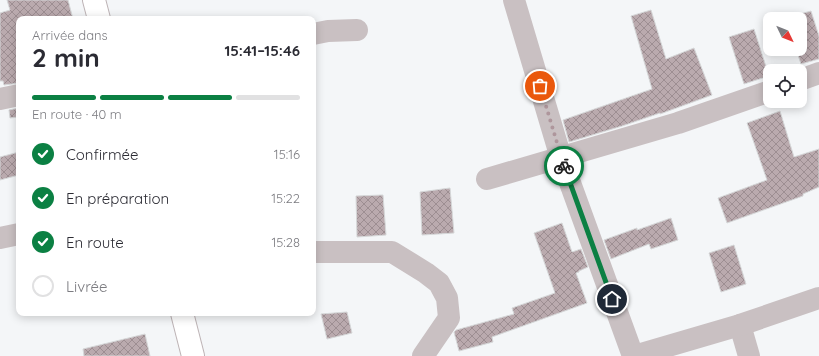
<!DOCTYPE html>
<html lang="fr">
<head>
<meta charset="utf-8">
<style>
	body { margin:0; font-family:Quicksand,sans-serif; background:#f2f2f3; color:#2b2b33; height:100vh; display:flex; flex-direction:column; font-size:15px; white-space:nowrap }
	* { box-sizing:border-box; margin:0 }
	p { font-size:13px; color:#7c7c81 }
	.icon { flex:none; width:22px; height:22px; fill:none; stroke:currentColor; stroke-width:2; stroke-linecap:round; stroke-linejoin:round }
	.map { position:relative; flex:1; overflow:hidden }
	.sheet { position:absolute; left:16px; top:16px; width:300px; height:300px; display:flex; flex-direction:column; background:#fff; border-radius:8px; box-shadow:0 2px 10px #0003 }
	.sheet>* { flex:none }
	.needle { width:26px; rotate:133deg }
	.fabs { position:absolute; left:763px; top:12px; display:grid; gap:8px }
	.fabs a { display:grid; place-items:center; width:44px; height:44px; border-radius:8px; background:#fff; box-shadow:0 2px 10px #0003; font-size:20px }
	.pin { position:absolute; display:grid; place-items:center; width:34px; height:34px; color:#fff; margin:-17px; border:2px solid #fff; border-radius:50%; box-shadow:0 1px 4px #0007 }
	.courier { position:absolute; display:grid; place-items:center; width:40px; height:40px; margin:-20px; border:3px solid #0b8043; border-radius:50%; background:#fff; color:#222; box-shadow:0 1px 5px #0007 }
	.summary em { font-style:normal; font-weight:700 }
	.summary div { display:flex; flex-direction:column-reverse }
	.summary { display:flex; align-items:center; justify-content:space-between; height:68px; padding:0 16px }
	h1 { font-size:26px; font-weight:700; line-height:30px }
	.bar { display:grid; grid-template-columns:repeat(4,1fr); gap:6px 4px; align-content:center; height:48px; padding:0 16px }
	.bar i { height:5px; border-radius:3px; background:#e1e1e2 }
	.bar .active { background:#0b8043 }
	.bar p { grid-column:span 4 }
	ol { padding:0 16px; list-style:none }
	li { display:flex; align-items:center; gap:12px; height:44px }
	li p { margin-inline-start:auto }
	li .icon { padding:4px; border-radius:50%; background:#0b8043; color:#fff; stroke-width:4 }
	li:last-child { color:#7c7c81 }
	li i { width:22px; height:22px; border:2px solid #e1e1e2; border-radius:50% }
	.map>svg:first-child { display:block }
	.building { fill:url(#building-cross-hatch); stroke:#d6d8d9 }
	.lines { fill:none; stroke-linecap:round; stroke-linejoin:round }
	.primary-casing { stroke:#bdb3b5; stroke-width:24 }
	.minor { stroke:#c9c0c2; stroke-width:22 }
	.primary { stroke:#fff; stroke-width:22 }
	.done { stroke:#ae969c; stroke-width:4; stroke-dasharray:0 7.2 }
	.route { stroke:#0b8043; stroke-width:5 }
</style>
</head>
<body>
<div class="map">
<svg width="819" height="356" viewBox="0 0 819 356">
	<defs>
		<pattern id="building-cross-hatch" width="8" height="8" patternUnits="userSpaceOnUse"><rect width="8" height="8" fill="#baaaae"/><path d="M0 0l8 8M0 8l8-8" fill="none" stroke="#9d8e92"/></pattern>
	</defs>
	<rect width="100%" height="100%" fill="#f4f6f8"/>
	<!-- building -->
	<g class="building">
		<polygon points="7,0 68,0 73,19 19,19 19,83 4,85 3,81 0,81 0,13 10,10"/>
		<polygon points="651,10 666,59 694,48 712,95 660,114 660,113 622,126 569,142 563,120 652,89 631,16"/>
		<polygon points="811,11 819,36 819,59 801,64 796,49 800,49 800,19 786,18"/>
		<polygon points="754,29 769,76 744,84 729,37"/>
		<polygon points="19,108 19,117 10,118 9,110"/>
		<polygon points="780,111 794,157 819,149 819,187 803,194 803,196 727,223 718,198 767,180 747,123"/>
		<polygon points="19,152 19,175 0,180 0,157"/>
		<polygon points="450,188 454,233 422,235 420,192"/>
		<polygon points="383,195 386,235 357,237 356,196"/>
		<polygon points="671,218 678,240 651,249 649,244 611,259 604,240 637,228 637,230"/>
		<polygon points="562,223 572,252 581,249 588,267 579,271 579,272 576,273 587,303 492,337 493,342 459,351 454,332 456,330 514,314 512,308 555,293 534,233"/>
		<polygon points="734,245 746,284 721,292 709,253"/>
		<polygon points="347,312 352,333 327,339 321,314"/>
		<polygon points="145,334 150,356 84,356 83,349"/>
	</g>
	<g class="lines">
		<!-- primary casing -->
		<g class="primary-casing">
			<g id="primary">
				<polyline points="94,0 99,19"/>
				<polyline points="182,313 193,356"/>
			</g>
		</g>
		<!-- minor -->
		<g class="minor">
			<polyline points="514,0 561,158 633,356"/>
			<polyline points="313,34 328,31 357,30"/>
			<polyline points="800,80 819,73"/>
			<polyline points="0,99 19,95"/>
			<polyline points="487,179 678,123 770,91"/>
			<polyline points="0,238 19,234"/>
			<polyline points="313,252 392,252 426,273 439,283 447,298 449,318 423,356"/>
			<polyline points="740,325 749,356"/>
			<polyline points="634,356 740,325 819,298"/>
		</g>
		<!-- primary -->
		<use href="#primary" class="primary"/>
	</g>
	<g class="lines">
		<!-- done -->
		<polyline class="done" points="540,86 564,166"/>
		<!-- route -->
		<polyline class="route" points="564,166 612,299"/>
	</g>
</svg>
<div class="fabs">
<a><svg class="needle" viewBox="-14 -14 28 28"><path d="M0-13l5 13h-10z" fill="#e53935"/><path d="M0 13l5-13h-10z" fill="#7c7c81"/></svg></a>
<a><svg class="icon" aria-label="locate" viewBox="0 0 24 24"><circle cx="12" cy="12" r="6"/><path d="M12 2v4M12 18v4M2 12h4M18 12h4"/></svg></a>
</div>
<div class="pin" style="left:540px;top:86px;background:#ea580c"><svg class="icon" aria-label="bag" viewBox="0 0 24 24"><path d="M5 8h14l-1 12H6zM9 8a3 3 0 0 1 6 0"/></svg></div>
<div class="pin" style="left:612px;top:299px;background:#1f2937"><svg class="icon" aria-label="home" viewBox="0 0 24 24"><path d="M3 11l9-7 9 7M6 9v11h12V9"/></svg></div>
<div class="courier" style="left:564px;top:166px"><svg class="icon" aria-label="bike" viewBox="0 0 24 24"><circle cx="6" cy="16" r="4"/><circle cx="18" cy="16" r="4"/><path d="M6 16l4-8h5l3 8M10 8l3 8H6M13 5h3"/></svg></div>
<section class="sheet">
<div class="summary"><div><h1>2 min</h1><p>Arrivée dans</p></div><em>15:41–15:46</em></div>
<div class="bar"><i class="active"></i><i class="active"></i><i class="active"></i><i></i><p>En route · 40 m</p></div>
<ol>
<li><svg class="icon" aria-label="check" viewBox="0 0 24 24"><path d="M5 12l5 5 9-10"/></svg>Confirmée<p>15:16</p></li>
<li><svg class="icon" aria-label="check" viewBox="0 0 24 24"><path d="M5 12l5 5 9-10"/></svg>En préparation<p>15:22</p></li>
<li><svg class="icon" aria-label="check" viewBox="0 0 24 24"><path d="M5 12l5 5 9-10"/></svg>En route<p>15:28</p></li>
<li><i></i>Livrée</li>
</ol>
</section>
</div>
</body>
</html>
